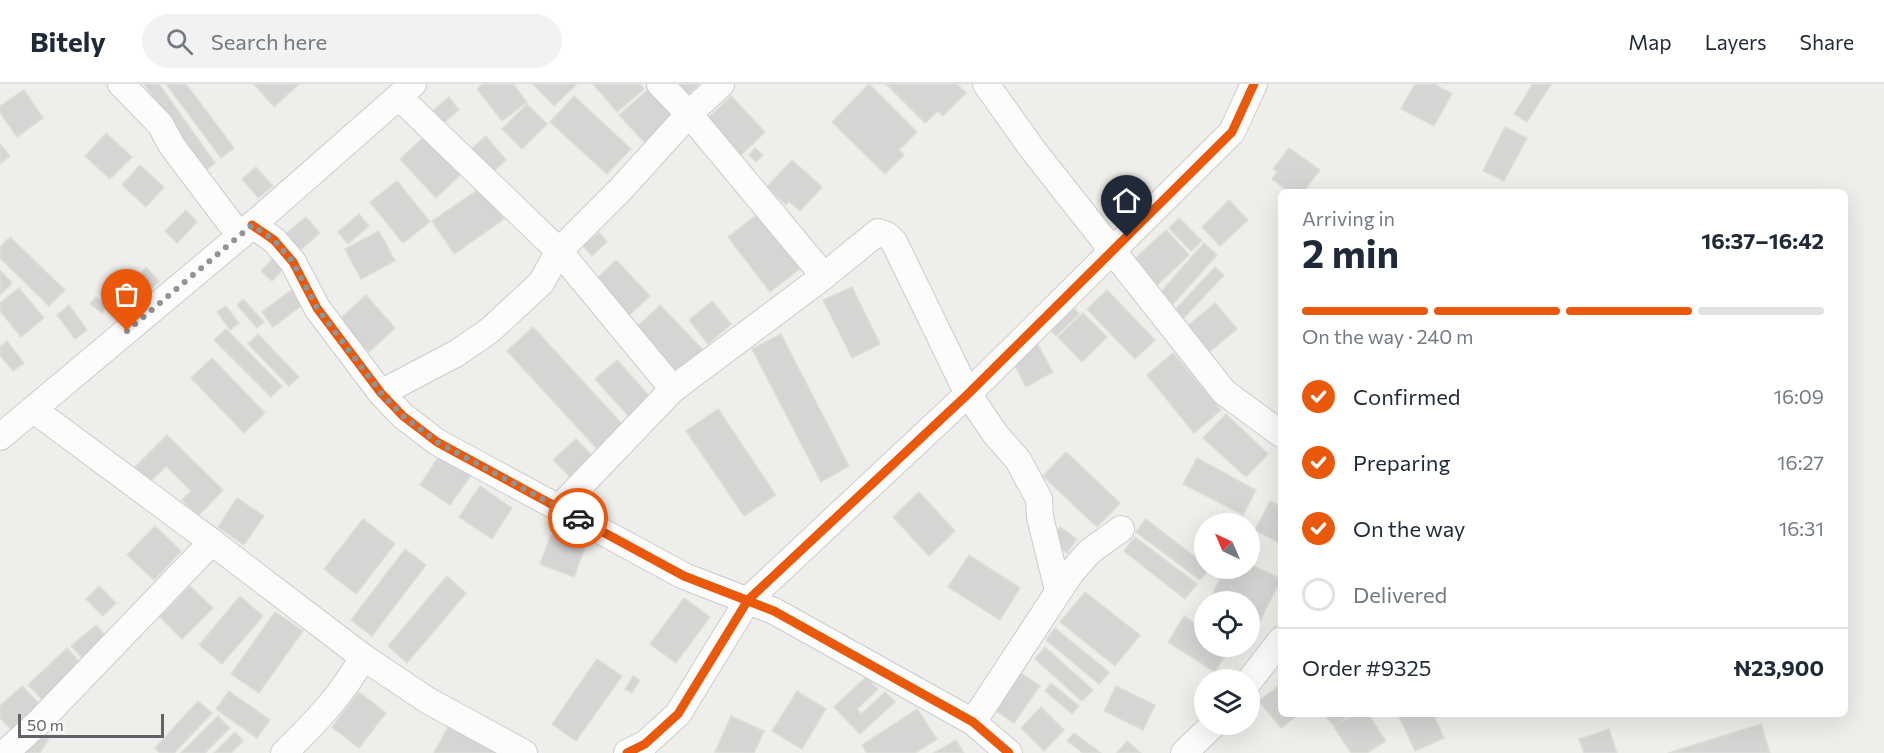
<!DOCTYPE html>
<html lang="en">
<head>
<meta charset="utf-8">
<style>
	body { margin:0; font-family:Commissioner,sans-serif; background:#f2f2f3; color:#1f2937; height:100vh; display:flex; flex-direction:column; font-size:22px; white-space:nowrap }
	* { box-sizing:border-box; margin:0 }
	p { font-size:20px; color:#747a83 }
	.icon { flex:none; width:33px; height:33px; fill:none; stroke:currentColor; stroke-width:2; stroke-linecap:round; stroke-linejoin:round }
	.map { position:relative; flex:1; overflow:hidden }
	.side { position:absolute; left:1278px; top:105px; width:570px; height:528px; display:flex; flex-direction:column; background:#fff; border-radius:9px; box-shadow:0 6px 24px #0002 }
	.side>* { flex:none }
	.needle { width:39px; rotate:316deg }
	.fabs { position:absolute; left:1194px; top:429px; display:grid; gap:12px }
	.fabs a { display:grid; place-items:center; width:66px; height:66px; border-radius:50%; background:#fff; box-shadow:0 6px 24px #0002; font-size:30px }
	.scale { position:absolute; left:18px; bottom:15px; width:146px; box-sizing:border-box; padding-left:6px; border:3px solid #5f6368; border-top:0; font-size:16px; line-height:21px; white-space:nowrap; color:#5f6368; -webkit-text-stroke:4px #fff; paint-order:stroke }
	.pin { position:absolute; display:grid; place-items:center; width:51px; height:51px; color:#fff; margin:-62px -26px; border-radius:50% 50% 50% 0; rotate:-45deg; box-shadow:0 0 6px #0007 }
	.pin .icon { rotate:45deg }
	.courier { position:absolute; display:grid; place-items:center; width:60px; height:60px; margin:-30px; border:4px solid #ea580c; border-radius:50%; background:#fff; color:#222; box-shadow:0 2px 8px #0007 }
	.headline em { font-style:normal; font-weight:700 }
	.headline div { display:flex; flex-direction:column-reverse }
	.headline { display:flex; align-items:center; justify-content:space-between; height:102px; padding:0 24px }
	h1 { font-size:39px; font-weight:700; line-height:45px }
	.bar { display:grid; grid-template-columns:repeat(4,1fr); gap:9px 6px; align-content:center; height:72px; padding:0 24px }
	.bar i { height:8px; border-radius:4px; background:#e0e1e3 }
	.bar .current { background:#ea580c }
	.bar p { grid-column:span 4 }
	.line { display:flex; align-items:center; gap:15px; padding:0 24px; border-top:2px solid #e0e1e3 }
	.line div { flex:1 }
	ol { padding:0 24px; list-style:none }
	li { display:flex; align-items:center; gap:18px; height:66px }
	li p { margin-inline-start:auto }
	li .icon { padding:6px; border-radius:50%; background:#ea580c; color:#fff; stroke-width:4 }
	li:last-child { color:#747a83 }
	li i { width:33px; height:33px; border:3px solid #e0e1e3; border-radius:50% }
	header { display:flex; align-items:center; gap:36px; box-sizing:border-box; height:84px; padding:0 30px; background:#fff; border-bottom:2px solid #e0e1e3 }
	header strong { font-size:28px }
	nav { display:flex; gap:33px; margin-inline-start:auto; font-size:21px }
	.search { width:420px; height:54px; background:#f2f2f3; display:flex; align-items:center; gap:15px; box-sizing:border-box; padding:0 21px; border-radius:33px; color:#747a83; font-size:22px }
	.map>svg:first-child { display:block }
	.building { fill:#d6d5d3; stroke:#deddd9; stroke-width:1.5 }
	.lines { fill:none; stroke-linecap:round; stroke-linejoin:round }
	.minor-casing { stroke:#cbcccc; stroke-width:28 }
	.minor { stroke:#fdfcfc; stroke-width:26 }
	.cycleway-casing { stroke:#fff; stroke-width:13 }
	.cycleway { stroke:#e8590c; stroke-width:9 }
	.done { stroke:#919496; stroke-width:6; stroke-dasharray:0 10.8 }
	.route { stroke:#ea580c; stroke-width:8 }
</style>
</head>
<body>
<header>
<strong>Bitely</strong>
<div class="search"><svg class="icon" aria-label="search" viewBox="0 0 24 24"><circle cx="10" cy="10" r="6"/><path d="M15 15l6 6"/></svg>Search here</div>
<nav><a>Map</a><a>Layers</a><a>Share</a></nav>
</header>
<div class="map">
<svg width="1884" height="669" viewBox="0 0 1884 669">
	<rect width="100%" height="100%" fill="#efeeea"/>
	<!-- building -->
	<g class="building">
		<polygon points="144,0 159,0 215,79 206,86"/>
		<polygon points="166,0 186,0 234,64 221,74"/>
		<polygon points="254,0 299,0 274,23"/>
		<polygon points="483,0 513,0 527,18 502,37 477,5"/>
		<polygon points="533,0 577,0 554,22"/>
		<polygon points="593,0 640,0 644,5 617,28"/>
		<polygon points="676,0 699,0 687,12"/>
		<polygon points="869,0 917,48 899,66 904,71 885,90 832,38"/>
		<polygon points="886,0 957,0 966,9 943,32 938,27 925,39"/>
		<polygon points="1415,0 1434,0 1452,10 1434,42 1401,25"/>
		<polygon points="1533,0 1551,0 1527,38 1514,30"/>
		<polygon points="650,4 676,34 646,60 619,31"/>
		<polygon points="24,6 43,34 17,53 0,29 0,22"/>
		<polygon points="574,12 631,65 607,90 550,38"/>
		<polygon points="731,12 765,48 740,72 706,36"/>
		<polygon points="449,13 459,26 440,42 429,30"/>
		<polygon points="527,20 547,40 522,65 502,45"/>
		<polygon points="1505,43 1527,54 1504,97 1483,87"/>
		<polygon points="106,49 132,73 110,95 85,72"/>
		<polygon points="425,52 461,90 436,114 400,75"/>
		<polygon points="486,52 506,76 492,89 471,65"/>
		<polygon points="0,60 10,72 0,80"/>
		<polygon points="755,64 763,71 756,78 749,71"/>
		<polygon points="1289,64 1320,86 1303,108 1289,108 1272,95 1277,88 1273,85"/>
		<polygon points="792,76 822,103 800,127 789,117 786,121 767,103"/>
		<polygon points="140,81 164,103 146,123 122,101"/>
		<polygon points="256,83 273,102 258,114 242,95"/>
		<polygon points="397,97 430,138 403,159 370,118"/>
		<polygon points="482,103 504,135 454,170 432,137"/>
		<polygon points="1229,116 1248,136 1220,162 1202,143"/>
		<polygon points="186,126 197,138 177,159 165,147"/>
		<polygon points="759,129 801,184 770,208 728,153"/>
		<polygon points="359,130 369,142 348,160 338,148"/>
		<polygon points="306,133 320,149 297,169 283,152"/>
		<polygon points="1179,134 1202,157 1191,167 1169,144"/>
		<polygon points="1166,146 1189,171 1153,205 1130,179"/>
		<polygon points="379,147 395,177 361,195 345,165"/>
		<polygon points="599,149 607,158 592,172 583,162"/>
		<polygon points="10,153 65,206 49,222 0,174 0,163"/>
		<polygon points="1204,159 1217,171 1173,220 1160,209"/>
		<polygon points="276,171 287,181 272,197 261,187"/>
		<polygon points="616,176 650,212 624,236 591,200"/>
		<polygon points="146,183 159,197 152,204 139,191"/>
		<polygon points="1215,183 1224,191 1183,235 1174,227"/>
		<polygon points="0,186 12,199 0,211"/>
		<polygon points="852,203 880,260 852,274 823,216"/>
		<polygon points="19,204 44,234 21,253 0,227 0,219"/>
		<polygon points="294,204 305,219 273,243 262,228"/>
		<polygon points="1107,206 1155,256 1135,275 1087,225"/>
		<polygon points="366,211 395,244 369,268 339,236"/>
		<polygon points="96,213 108,222 102,229 90,220"/>
		<polygon points="243,215 264,238 257,244 237,221"/>
		<polygon points="712,217 731,240 708,260 689,236"/>
		<polygon points="1215,219 1237,245 1208,269 1186,243"/>
		<polygon points="69,221 87,246 75,255 57,231"/>
		<polygon points="660,221 705,268 674,298 634,246"/>
		<polygon points="226,222 239,239 230,246 217,228"/>
		<polygon points="1073,223 1079,230 1056,252 1050,245"/>
		<polygon points="1083,229 1107,253 1082,278 1058,253"/>
		<polygon points="533,243 624,342 598,366 507,267"/>
		<polygon points="226,245 282,302 271,313 214,256"/>
		<polygon points="258,250 299,293 289,302 248,260"/>
		<polygon points="781,250 849,382 821,398 752,265"/>
		<polygon points="7,257 24,279 13,287 0,271 0,263"/>
		<polygon points="1037,259 1053,288 1026,303 1011,274"/>
		<polygon points="1173,269 1221,326 1194,349 1147,291"/>
		<polygon points="212,274 265,329 244,349 191,294"/>
		<polygon points="617,276 653,316 631,335 595,295"/>
		<polygon points="718,325 776,411 744,432 686,347"/>
		<polygon points="1226,330 1268,370 1246,393 1203,354"/>
		<polygon points="167,351 223,406 198,432 182,416 191,407 166,382 150,398 135,383"/>
		<polygon points="576,355 596,376 574,397 553,376"/>
		<polygon points="1066,368 1120,419 1097,443 1043,392"/>
		<polygon points="441,369 472,390 450,421 420,401"/>
		<polygon points="1197,374 1256,406 1243,431 1183,400"/>
		<polygon points="480,402 512,424 492,455 459,433"/>
		<polygon points="919,408 955,447 929,472 893,433"/>
		<polygon points="237,414 264,432 244,461 218,443"/>
		<polygon points="1270,417 1281,423 1281,460 1255,446"/>
		<polygon points="363,435 395,460 356,510 324,485"/>
		<polygon points="1146,435 1204,480 1204,484 1210,484 1200,496 1136,448"/>
		<polygon points="155,442 181,467 154,496 127,471"/>
		<polygon points="1060,443 1077,455 1067,469 1050,457"/>
		<polygon points="551,451 585,464 574,493 540,480"/>
		<polygon points="1135,453 1197,500 1185,515 1124,467"/>
		<polygon points="405,465 426,481 372,552 351,536"/>
		<polygon points="969,471 1020,504 1000,536 948,503"/>
		<polygon points="1250,480 1281,495 1258,541 1250,537 1250,518 1209,518 1225,484 1250,484"/>
		<polygon points="447,492 466,509 407,579 388,562"/>
		<polygon points="99,502 116,519 103,532 86,515"/>
		<polygon points="190,502 213,524 182,555 160,533"/>
		<polygon points="1085,508 1140,551 1115,582 1060,538"/>
		<polygon points="240,512 263,532 222,580 199,561"/>
		<polygon points="684,514 710,533 676,579 650,560"/>
		<polygon points="275,528 303,547 259,609 231,590"/>
		<polygon points="1184,532 1204,545 1204,562 1231,562 1215,588 1168,558"/>
		<polygon points="96,541 110,557 86,578 71,562"/>
		<polygon points="1055,544 1109,588 1099,600 1046,556"/>
		<polygon points="1045,563 1093,606 1082,617 1035,575"/>
		<polygon points="67,564 85,584 47,620 28,601"/>
		<polygon points="597,575 622,592 576,657 552,640"/>
		<polygon points="1015,585 1040,602 1014,639 989,622"/>
		<polygon points="633,592 640,596 632,609 625,605"/>
		<polygon points="866,593 878,605 857,625 861,630 885,608 895,618 860,650 834,623"/>
		<polygon points="1051,599 1079,622 1072,630 1045,607"/>
		<polygon points="1281,600 1281,630 1299,630 1281,644 1259,617"/>
		<polygon points="22,602 43,624 15,650 0,634 0,622"/>
		<polygon points="1116,602 1155,621 1143,646 1104,627"/>
		<polygon points="229,607 270,636 257,654 216,625"/>
		<polygon points="797,607 826,625 802,665 772,647"/>
		<polygon points="359,608 386,629 359,664 332,643"/>
		<polygon points="198,617 212,629 174,669 160,669 155,664"/>
		<polygon points="1041,623 1064,646 1044,667 1021,644"/>
		<polygon points="917,625 937,655 915,669 867,669 862,661"/>
		<polygon points="1324,630 1350,630 1334,642"/>
		<polygon points="1355,630 1368,630 1386,657 1367,669 1351,669 1334,643"/>
		<polygon points="1398,630 1433,630 1444,654 1415,667"/>
		<polygon points="218,632 230,644 205,669 181,669"/>
		<polygon points="731,632 764,647 754,669 715,668"/>
		<polygon points="1761,640 1770,669 1668,669"/>
		<polygon points="449,641 496,667 495,669 434,669"/>
		<polygon points="1609,645 1617,669 1584,669 1579,655"/>
		<polygon points="35,647 49,654 40,669 22,669"/>
		<polygon points="235,648 243,657 231,669 214,669"/>
		<polygon points="1074,649 1101,669 1083,669 1067,657"/>
		<polygon points="956,656 964,669 934,669"/>
		<polygon points="1127,657 1141,669 1117,669"/>
	</g>
	<g class="lines">
		<!-- minor casing -->
		<g class="minor-casing">
			<g id="minor">
				<polyline points="121,0 160,40 172,62 240,152"/>
				<polyline points="660,0 689,30 824,192"/>
				<polyline points="986,0 1033,66 1224,308 1281,350"/>
				<polyline points="399,13 559,167 673,305"/>
				<polyline points="252,141 274,156 293,178 317,224 381,309 403,332 437,358 684,492 774,527 973,638 1009,669"/>
				<polyline points="381,309 457,269 489,247 541,199 559,167 622,104 689,30 721,0"/>
				<polyline points="34,326 212,458 363,573 427,616 524,669"/>
				<polyline points="0,353 240,152 413,0"/>
				<polyline points="559,424 673,305 824,192 878,148 887,151 894,158 968,310 996,351 1018,376 1039,415 1040,433 1058,506"/>
				<polyline points="1250,596 1281,556"/>
				<polyline points="973,638 1070,490 1089,468 1121,445"/>
				<polyline points="5,669 39,638 212,458"/>
				<path d="M284,669C314,640 343,610 363,573"/>
				<polyline points="627,669 645,660 678,630 748,516 968,310 1232,48 1254,0"/>
				<polyline points="1184,669 1214,640"/>
			</g>
		</g>
		<!-- minor -->
		<use href="#minor" class="minor"/>
		<!-- cycleway casing -->
		<g class="cycleway-casing">
			<g id="cycleway">
				<polyline points="252,141 274,156 293,178 317,224 381,309 403,332 437,358 684,492 774,527 973,638 1009,669"/>
				<polyline points="627,669 645,660 678,630 748,516 968,310 1232,48 1254,0"/>
			</g>
		</g>
		<!-- cycleway -->
		<use href="#cycleway" class="cycleway"/>
	</g>
	<g class="lines">
		<!-- done -->
		<polyline class="done" points="127,247 252,141 274,156 293,178 317,224 381,309 403,332 437,358 578,434"/>
		<!-- route -->
		<polyline class="route" points="578,434 684,492 748,516 968,310 1127,153"/>
	</g>
</svg>
<div class="fabs">
<a><svg class="needle" viewBox="-14 -14 28 28"><path d="M0-13l5 13h-10z" fill="#e53935"/><path d="M0 13l5-13h-10z" fill="#747a83"/></svg></a>
<a><svg class="icon" aria-label="locate" viewBox="0 0 24 24"><circle cx="12" cy="12" r="6"/><path d="M12 2v4M12 18v4M2 12h4M18 12h4"/></svg></a>
<a><svg class="icon" aria-label="layers" viewBox="0 0 24 24"><path d="M12 4l9 5-9 5-9-5zM3 14l9 5 9-5"/></svg></a>
</div>
<div class="scale">50 m</div>
<div class="pin" style="left:127px;top:247px;background:#ea580c"><svg class="icon" aria-label="bag" viewBox="0 0 24 24"><path d="M5 8h14l-1 12H6zM9 8a3 3 0 0 1 6 0"/></svg></div>
<div class="pin" style="left:1127px;top:153px;background:#1f2937"><svg class="icon" aria-label="home" viewBox="0 0 24 24"><path d="M3 11l9-7 9 7M6 9v11h12V9"/></svg></div>
<div class="courier" style="left:578px;top:434px"><svg class="icon" aria-label="car" viewBox="0 0 24 24"><path d="M5 17H2v-5l4-1 3-4h7l3 4 3 1v5h-3M9 17h6M6 11h13"/><circle cx="7" cy="17" r="2"/><circle cx="17" cy="17" r="2"/></svg></div>
<section class="side">
<div class="headline"><div><h1>2 min</h1><p>Arriving in</p></div><em>16:37–16:42</em></div>
<div class="bar"><i class="current"></i><i class="current"></i><i class="current"></i><i></i><p>On the way · 240 m</p></div>
<ol>
<li><svg class="icon" aria-label="check" viewBox="0 0 24 24"><path d="M5 12l5 5 9-10"/></svg>Confirmed<p>16:09</p></li>
<li><svg class="icon" aria-label="check" viewBox="0 0 24 24"><path d="M5 12l5 5 9-10"/></svg>Preparing<p>16:27</p></li>
<li><svg class="icon" aria-label="check" viewBox="0 0 24 24"><path d="M5 12l5 5 9-10"/></svg>On the way<p>16:31</p></li>
<li><i></i>Delivered</li>
</ol>
<div class="line" style="height:78px"><div>Order #9325</div><b>₦23,900</b></div>
</section>
</div>
</body>
</html>
